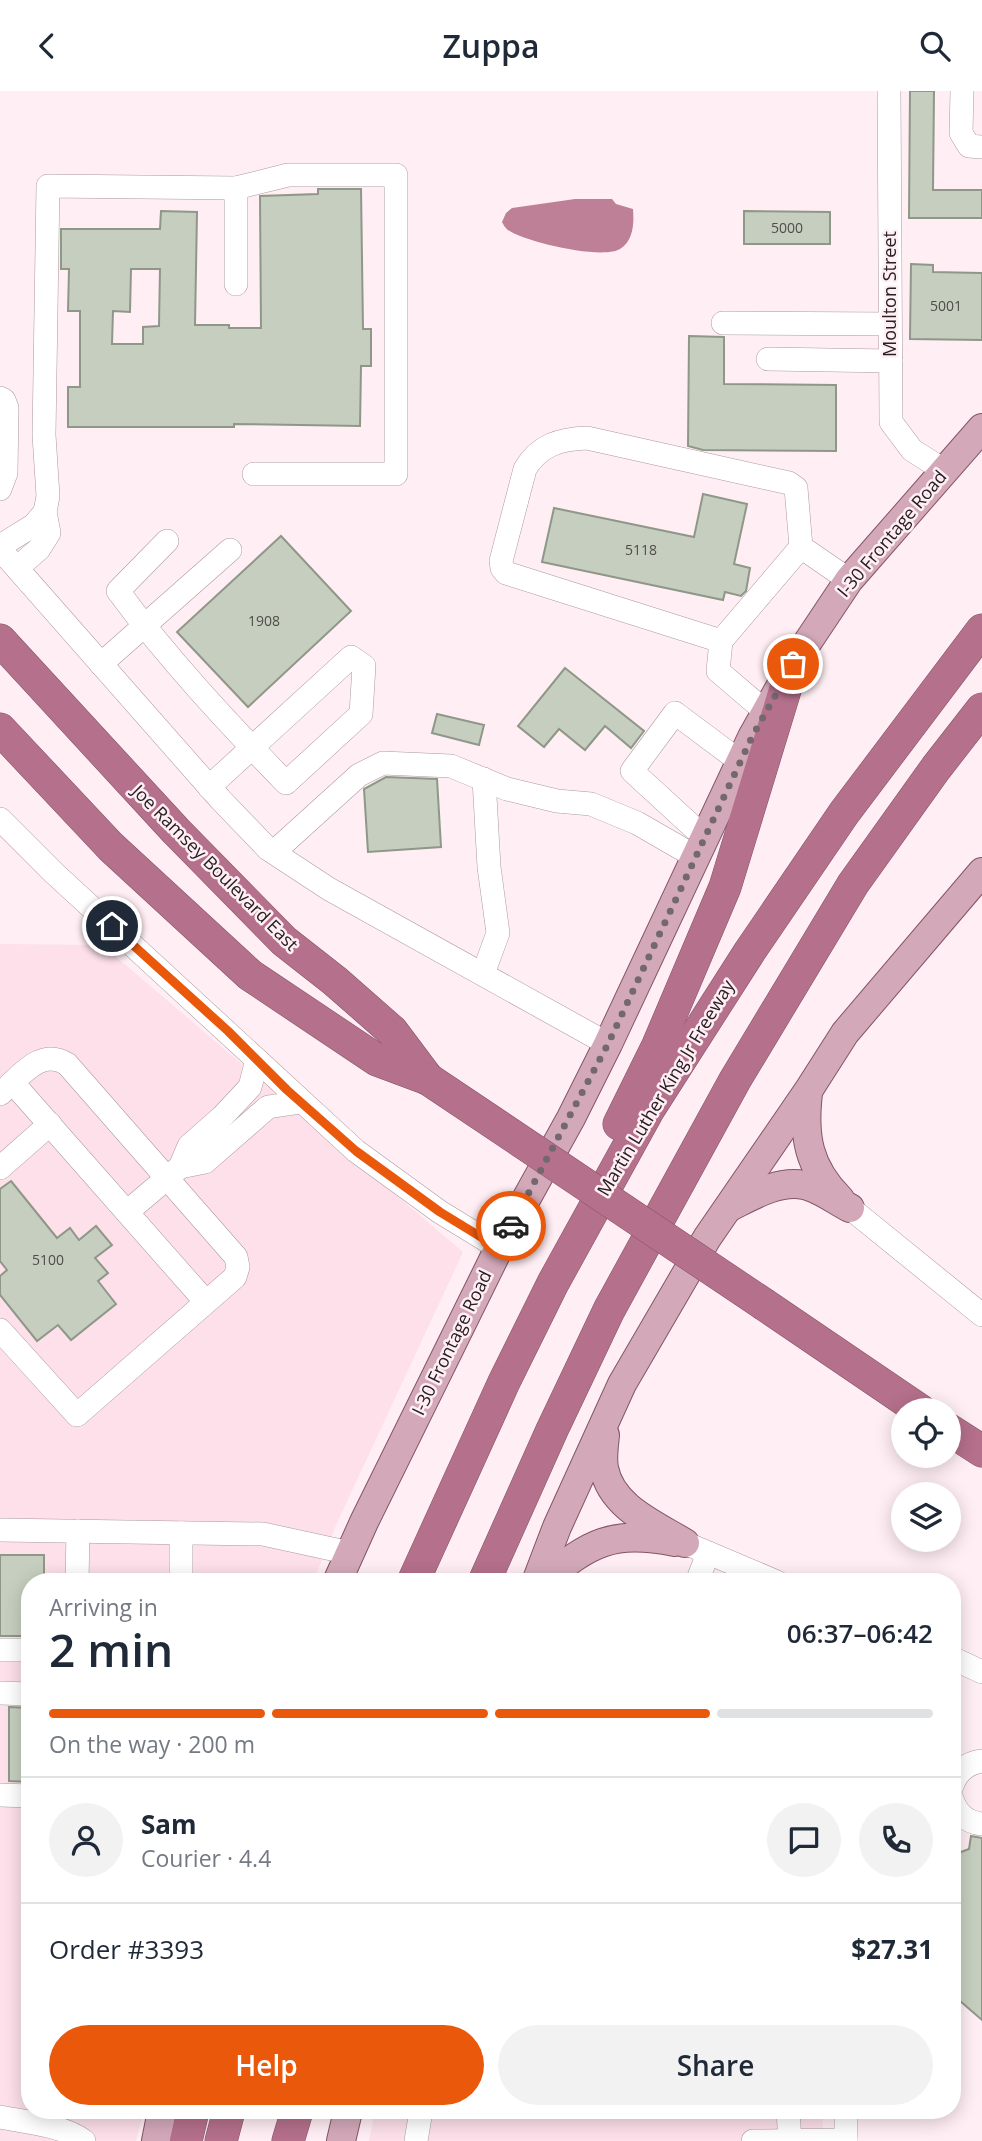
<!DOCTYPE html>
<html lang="en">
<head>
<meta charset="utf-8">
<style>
	body { margin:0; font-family:"Open Sans",sans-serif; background:#f2f2f3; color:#1f2937; height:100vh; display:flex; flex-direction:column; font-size:26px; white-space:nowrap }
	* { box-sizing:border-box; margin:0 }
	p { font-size:23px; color:#747a83 }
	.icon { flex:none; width:38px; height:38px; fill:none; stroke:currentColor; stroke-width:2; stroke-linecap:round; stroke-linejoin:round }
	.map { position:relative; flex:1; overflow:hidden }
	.drawer { position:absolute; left:21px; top:1482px; width:940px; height:546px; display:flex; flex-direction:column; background:#fff; border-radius:28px; box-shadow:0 4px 18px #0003 }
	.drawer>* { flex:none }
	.controls { position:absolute; left:891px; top:1307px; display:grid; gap:14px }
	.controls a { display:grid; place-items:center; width:70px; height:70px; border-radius:50%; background:#fff; box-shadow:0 4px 18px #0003; font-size:35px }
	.pin { position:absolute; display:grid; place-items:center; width:60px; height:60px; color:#fff; margin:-30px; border:4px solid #fff; border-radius:50%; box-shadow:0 2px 7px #0007 }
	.courier { position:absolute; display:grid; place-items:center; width:70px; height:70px; margin:-35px; border:5px solid #ea580c; border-radius:50%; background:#fff; color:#222; box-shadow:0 2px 9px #0007 }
	.summary em { font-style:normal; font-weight:600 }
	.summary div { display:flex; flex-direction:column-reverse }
	.summary { display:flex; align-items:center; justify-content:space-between; height:119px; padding:0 28px }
	h1 { font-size:46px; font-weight:600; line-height:52px }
	.bar { display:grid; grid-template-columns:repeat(4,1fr); gap:10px 7px; align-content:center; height:84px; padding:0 28px }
	.bar i { height:9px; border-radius:5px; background:#e0e1e3 }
	.bar .on { background:#ea580c }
	.bar p { grid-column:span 4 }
	.line { display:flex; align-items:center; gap:18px; padding:0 28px; border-top:2px solid #e0e1e3 }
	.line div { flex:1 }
	.round { display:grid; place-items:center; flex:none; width:74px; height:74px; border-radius:37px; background:#f2f2f3 }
	.action { display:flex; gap:14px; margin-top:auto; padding:14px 28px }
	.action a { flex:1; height:80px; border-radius:42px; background:#ea580c; color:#fff; font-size:28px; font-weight:600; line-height:80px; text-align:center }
	.action a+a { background:#f2f2f3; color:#1f2937 }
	header { display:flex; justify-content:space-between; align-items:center; height:91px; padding:0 28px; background:#fff; font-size:32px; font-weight:600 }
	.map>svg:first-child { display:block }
	.built { fill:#fde0e9 }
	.water { fill:#be8097 }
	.building { fill:#c6cfbf; stroke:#8f9788; stroke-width:2; fill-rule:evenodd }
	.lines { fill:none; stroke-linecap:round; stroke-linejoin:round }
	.minor-casing { stroke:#ac99a0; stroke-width:24 }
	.major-casing { stroke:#835466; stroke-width:30 }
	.highway-casing { stroke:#835466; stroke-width:33 }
	.minor { stroke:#fff; stroke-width:23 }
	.major { stroke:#d3a9b9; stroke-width:28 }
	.highway { stroke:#b5708b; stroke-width:32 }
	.highway-bridge-casing { stroke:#835466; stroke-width:33; stroke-linecap:butt }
	.highway-bridge { stroke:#b5708b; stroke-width:32 }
	.done { stroke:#73686b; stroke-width:7; stroke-dasharray:0 12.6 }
	.route { stroke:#ea580c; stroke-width:9 }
	.labels { text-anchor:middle; stroke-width:5; stroke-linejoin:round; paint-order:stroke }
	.number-label { font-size:14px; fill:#4f4c49 }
	.street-label { font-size:18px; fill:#272022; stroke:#ffeef3 }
</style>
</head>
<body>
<header><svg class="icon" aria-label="back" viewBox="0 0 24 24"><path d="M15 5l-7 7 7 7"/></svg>Zuppa<svg class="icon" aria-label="search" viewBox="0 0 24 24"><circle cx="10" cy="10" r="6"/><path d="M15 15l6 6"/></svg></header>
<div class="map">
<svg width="982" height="2050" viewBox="0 0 982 2050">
	<rect width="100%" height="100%" fill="#ffeef3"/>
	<!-- built -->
	<g class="built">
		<polygon points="0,853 102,854 463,1161 336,1434 313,1491 30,1491 30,2020 144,2020 136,2050 0,2050"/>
		<polygon points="375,2020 823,2020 822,2050 369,2050"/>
	</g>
	<!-- water -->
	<path class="water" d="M575,108H612L616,113L633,118C634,131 634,150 620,158C602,169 525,151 508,139C506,138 503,133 502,131L506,122L512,117Z"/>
	<!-- building -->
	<g class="building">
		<polygon points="910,0 934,0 933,99 982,99 982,127 909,127"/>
		<path d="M318,98H361L363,238H371V275H361L360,335L234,333V336H68V296H80V220H68L69,178H61V138H160L161,120L197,121L195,234H229V237H261L260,105L318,103ZM131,178H160L159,235L143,236V253H112L113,220L130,221Z"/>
		<polygon points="744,120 830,121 830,153 744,153"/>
		<polygon points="911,173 933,174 933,181 982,182 982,249 910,248"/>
		<polygon points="689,245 724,246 724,293 836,294 836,360 703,359 688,355"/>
		<polygon points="703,403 747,413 734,473 750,477 746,500 741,505 725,501 723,509 542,471 554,417 694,446"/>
		<polygon points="281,445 351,520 248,616 177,541"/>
		<polygon points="565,577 644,640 631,657 605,635 585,659 559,638 544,656 518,635"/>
		<polygon points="437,623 484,634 479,654 432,642"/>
		<polygon points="386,686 437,688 441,756 368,761 364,698"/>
		<polygon points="11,1090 57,1147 70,1137 79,1149 96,1135 112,1154 95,1167 108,1182 98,1190 116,1213 71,1249 58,1234 37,1250 0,1204 0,1185 7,1179 0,1170 0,1098"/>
		<polygon points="0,1464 44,1464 44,1491 30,1491 30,1545 0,1545"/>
		<polygon points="9,1616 30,1617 30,1691 9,1690"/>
		<polygon points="971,1745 982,1747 982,1929 952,1903 953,1764 969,1758"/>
	</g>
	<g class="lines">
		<!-- minor casing -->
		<g class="minor-casing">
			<g id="minor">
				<polyline points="889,0 891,331 912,359 945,380"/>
				<polyline points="962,0 961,42 969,55 982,56"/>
				<polyline points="236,193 236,97"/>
				<polyline points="723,232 890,233"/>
				<polyline points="768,268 891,270"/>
				<polyline points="0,307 4,309 7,317 6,382 0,398"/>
				<path d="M167,450L118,500C168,568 227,631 286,692L361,623L364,575L351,566L209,696"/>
				<polyline points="0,455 34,434 45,421"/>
				<polyline points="0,458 220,708 268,758 329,798 608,953"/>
				<polyline points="17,477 39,458 49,442 45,421 48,405 44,344 48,95 236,97 288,84 396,84 396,383 254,383"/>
				<polyline points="721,550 801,456"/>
				<polyline points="101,573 230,459"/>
				<path d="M766,621L718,580L721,550L506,482L502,477L501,470L525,378C539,354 560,348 587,347L789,392L796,397L801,456L849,489"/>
				<polyline points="0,728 54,782 356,1060 440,1121 499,1157"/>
				<polyline points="705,747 632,680 675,622 754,681"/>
				<polyline points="274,761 359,684 383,672 451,675 507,698 557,710 591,713 637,732 696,766"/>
				<polyline points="483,883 498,842 489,776 484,688"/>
				<polyline points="13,992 206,1211"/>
				<path d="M0,1003C20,986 40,956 67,973L236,1166L238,1176L235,1186L77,1324L0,1239"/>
				<polyline points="180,1076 205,1071 268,1016 301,1011"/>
				<polyline points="0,1077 50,1033"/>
				<polyline points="850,1117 982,1224"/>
				<polyline points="127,1121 180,1076 189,1055 222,1026 250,996 257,969"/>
				<polyline points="0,1439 263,1443 350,1462"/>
				<polyline points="181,1442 181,1491"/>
				<polyline points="685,1452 777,1491"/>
				<polyline points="77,1491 78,1440"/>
				<polyline points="697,1491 708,1462"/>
				<polyline points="0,1559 30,1559"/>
				<polyline points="952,1567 982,1581"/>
				<polyline points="0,1602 30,1603"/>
				<path d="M952,1695C957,1680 967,1672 982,1670"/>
				<polyline points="0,1704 30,1705"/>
				<path d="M952,1708C957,1723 966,1731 982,1733"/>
				<polyline points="788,2020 790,2050"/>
				<polyline points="846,2020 846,2050"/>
				<path d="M0,2026C26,2031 63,2034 84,2050"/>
				<polyline points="416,2050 421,2020"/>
				<polyline points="753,2050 846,2049"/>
			</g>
		</g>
		<!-- major casing -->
		<g class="major-casing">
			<g id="major">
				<path d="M808,1002C803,1045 808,1076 840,1108"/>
				<path d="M730,1116C752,1105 778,1089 804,1094C819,1097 836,1110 850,1117"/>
				<path d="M605,1344C604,1354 602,1367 604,1377C611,1416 654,1433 685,1452"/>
				<polyline points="337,1491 364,1431 499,1157 571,1027 608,953 752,646 793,573 849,489 982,337"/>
				<polyline points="536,1491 557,1436 622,1293 707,1147 808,1000 845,942 982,781"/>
				<path d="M543,1491C590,1451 612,1439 675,1451"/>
				<polyline points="156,2050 162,2020"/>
				<polyline points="341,2050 348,2020"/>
			</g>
		</g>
		<!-- highway casing -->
		<g class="highway-casing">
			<g id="highway">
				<polyline points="0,549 176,740 284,850 335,890 392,940 428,988"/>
				<polyline points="0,638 111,756 250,884 377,969 428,988"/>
				<polyline points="619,1033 658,954 725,796 793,573"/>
				<polyline points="765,1214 921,1320"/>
				<polyline points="948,1338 982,1360"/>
				<polyline points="413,1491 504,1291 553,1192 649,1018 750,860 844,722 982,539"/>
				<polyline points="484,1491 552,1339 609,1219 735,989 853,793 936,677 982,618"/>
				<polyline points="186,2050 193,2020"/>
				<polyline points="221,2050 229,2020"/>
				<polyline points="288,2050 297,2020"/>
			</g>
		</g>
		<!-- minor -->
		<use href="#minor" class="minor"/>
		<!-- major -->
		<use href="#major" class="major"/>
		<!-- highway -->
		<use href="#highway" class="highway"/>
		<!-- highway-bridge casing -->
		<g class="highway-bridge-casing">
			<polyline id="highway-bridge" points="428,988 765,1214"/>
		</g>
		<!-- highway-bridge -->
		<use href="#highway-bridge" class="highway-bridge"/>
	</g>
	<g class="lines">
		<!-- done -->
		<polyline class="done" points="511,1135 608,953 752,646 793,573"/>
		<!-- route -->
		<polyline class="route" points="112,835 228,940 287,999 356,1060 440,1121 499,1157 511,1135"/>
	</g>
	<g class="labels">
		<!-- number labels -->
		<g class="number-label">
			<text x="787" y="142">5000</text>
			<text x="946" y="220">5001</text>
			<text x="641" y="464">5118</text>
			<text x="264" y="535">1908</text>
			<text x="48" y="1174">5100</text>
		</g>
		<!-- street labels -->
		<g class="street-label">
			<text transform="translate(890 203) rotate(-90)" y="6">Moulton Street</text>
			<text transform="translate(892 443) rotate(-50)" y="6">I-30 Frontage Road</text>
			<text transform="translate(215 777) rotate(45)" y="6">Joe Ramsey Boulevard East</text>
			<text transform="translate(666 997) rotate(-59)" y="6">Martin Luther King Jr Freeway</text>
			<text transform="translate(452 1252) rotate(-64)" y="6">I-30 Frontage Road</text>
		</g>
	</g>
</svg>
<div class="controls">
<a><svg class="icon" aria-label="locate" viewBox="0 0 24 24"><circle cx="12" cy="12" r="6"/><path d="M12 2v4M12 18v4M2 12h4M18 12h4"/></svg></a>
<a><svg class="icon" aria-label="layers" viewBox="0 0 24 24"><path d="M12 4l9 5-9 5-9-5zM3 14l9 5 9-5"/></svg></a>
</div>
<div class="pin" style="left:793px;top:573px;background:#ea580c"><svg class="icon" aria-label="bag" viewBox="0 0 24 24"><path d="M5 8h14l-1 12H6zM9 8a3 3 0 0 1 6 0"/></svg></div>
<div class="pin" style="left:112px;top:835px;background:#1f2937"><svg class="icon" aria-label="home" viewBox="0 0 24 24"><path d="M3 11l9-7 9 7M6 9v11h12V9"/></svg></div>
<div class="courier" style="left:511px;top:1135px"><svg class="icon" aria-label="car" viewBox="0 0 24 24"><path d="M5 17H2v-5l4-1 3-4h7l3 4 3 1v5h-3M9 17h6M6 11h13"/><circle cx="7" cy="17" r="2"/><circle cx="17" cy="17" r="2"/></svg></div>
<section class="drawer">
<div class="summary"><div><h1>2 min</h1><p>Arriving in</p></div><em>06:37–06:42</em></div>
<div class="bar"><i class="on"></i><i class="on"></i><i class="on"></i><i></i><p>On the way · 200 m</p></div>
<div class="line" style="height:126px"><a class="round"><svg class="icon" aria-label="person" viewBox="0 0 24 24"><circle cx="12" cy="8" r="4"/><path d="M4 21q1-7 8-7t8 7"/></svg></a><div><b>Sam</b><p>Courier · 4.4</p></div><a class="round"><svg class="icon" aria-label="chat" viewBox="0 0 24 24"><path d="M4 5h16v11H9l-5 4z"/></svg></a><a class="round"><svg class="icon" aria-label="phone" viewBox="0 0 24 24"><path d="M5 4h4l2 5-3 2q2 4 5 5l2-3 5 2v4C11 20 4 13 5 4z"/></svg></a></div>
<div class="line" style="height:91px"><div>Order #3393</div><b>$27.31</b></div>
<div class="action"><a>Help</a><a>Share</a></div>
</section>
</div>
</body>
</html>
